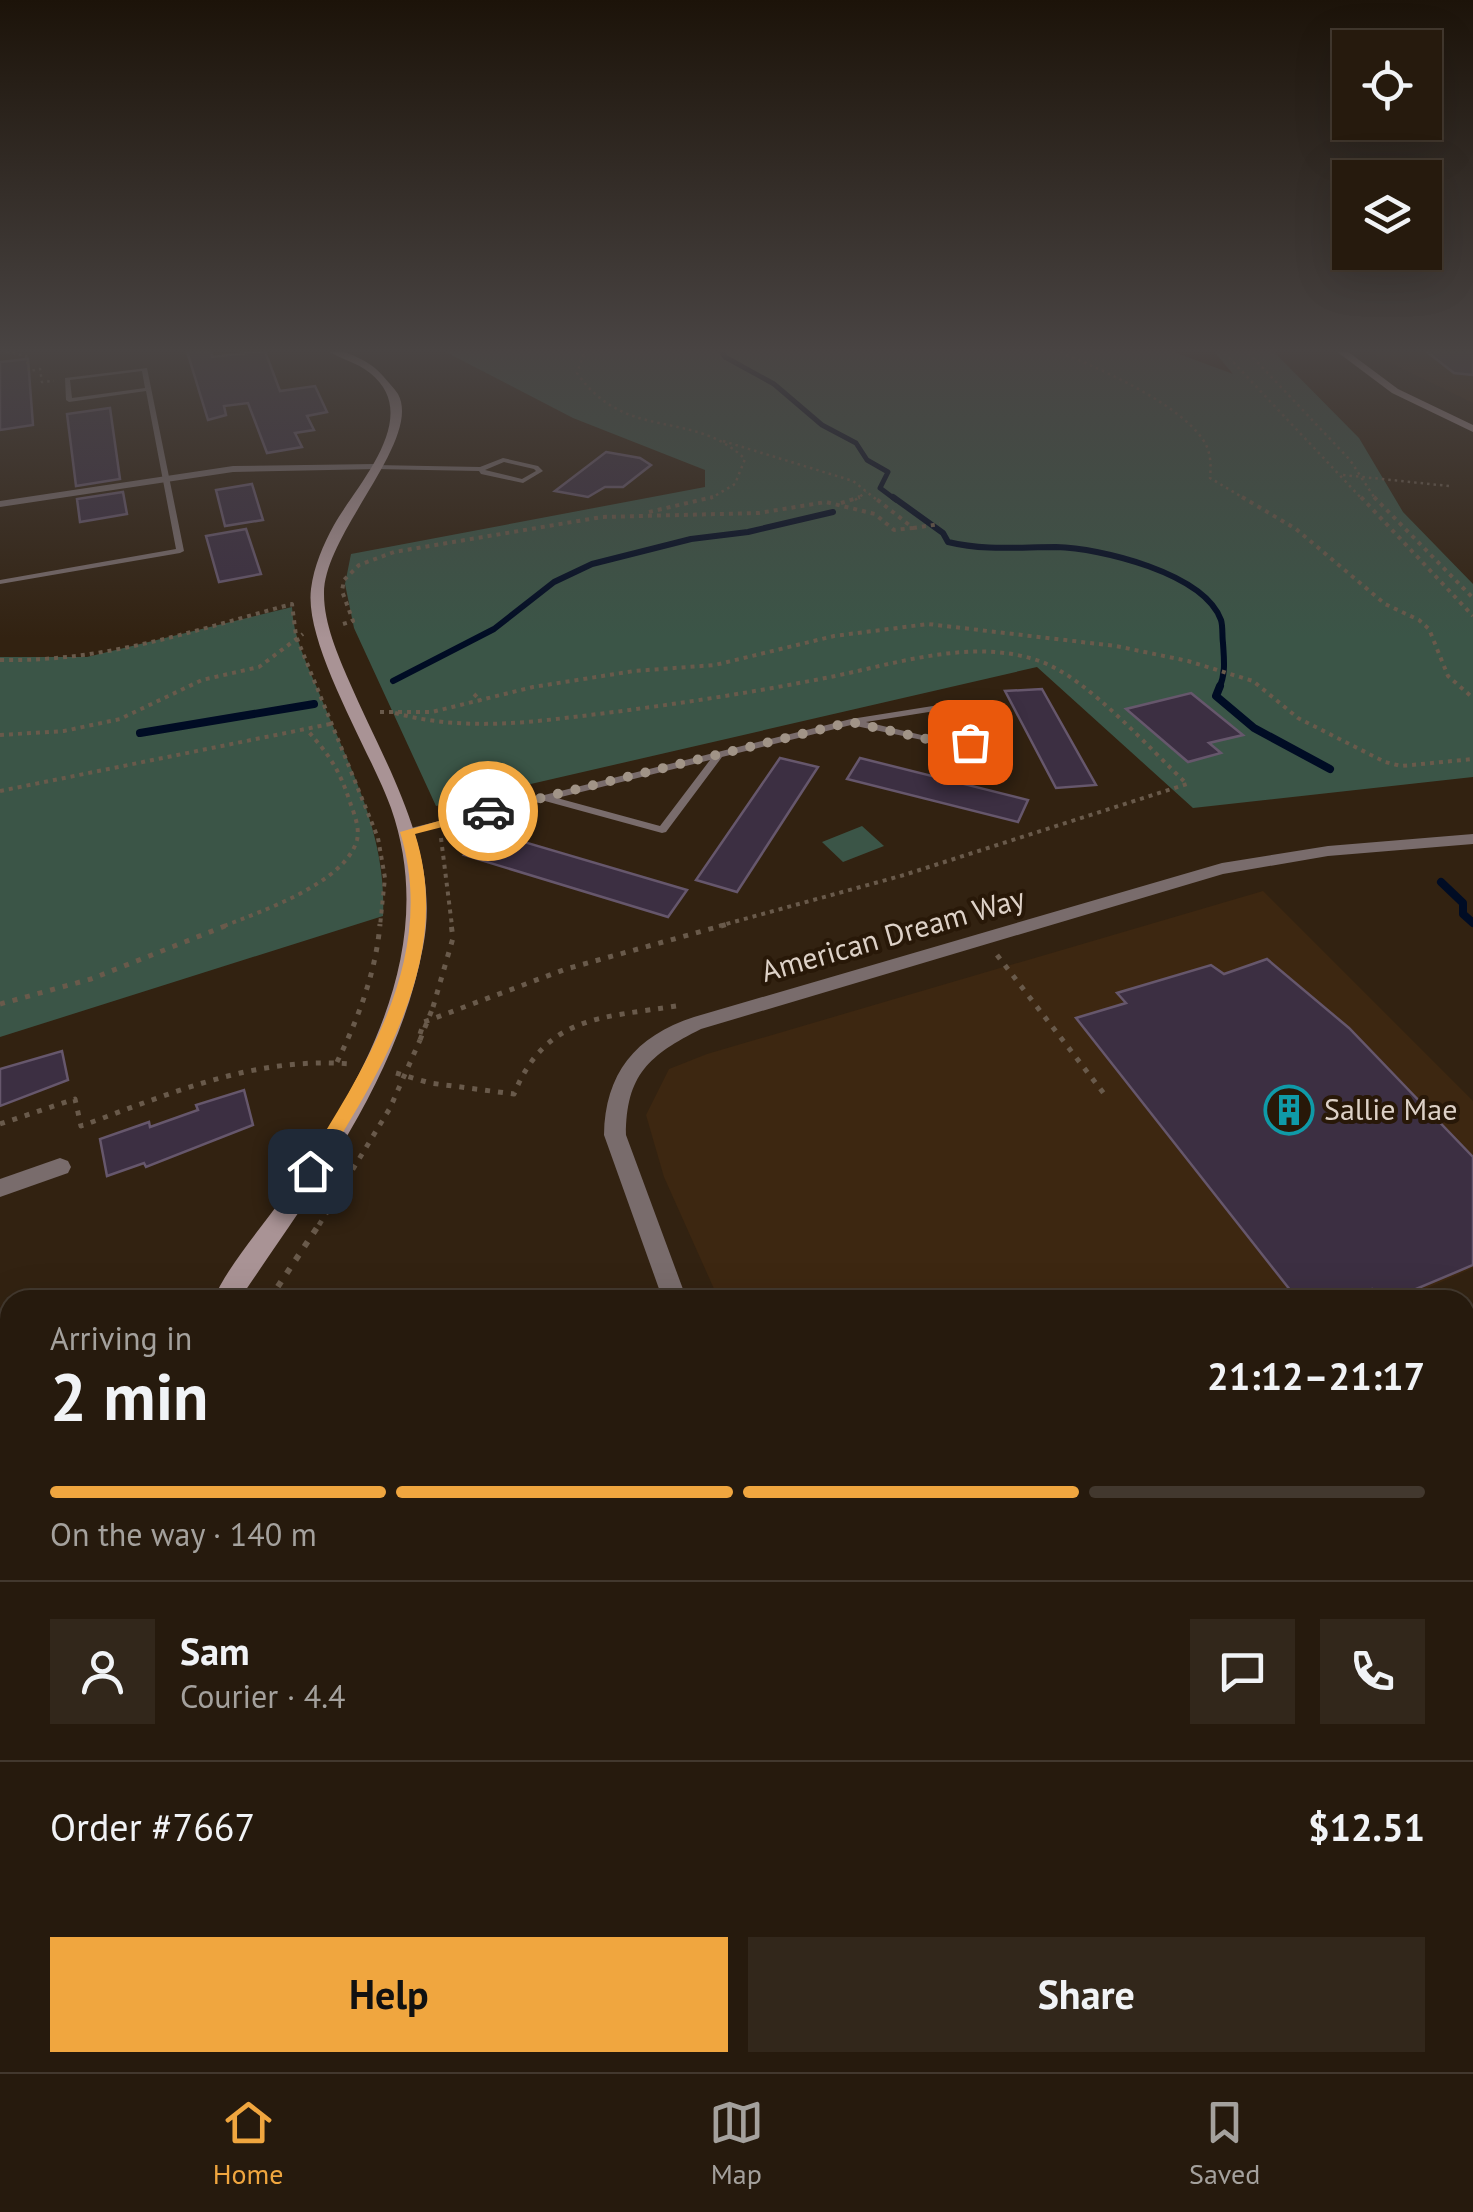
<!DOCTYPE html>
<html lang="en">
<head>
<meta charset="utf-8">
<style>
	body { margin:0; font-family:"PT Sans",sans-serif; background:#32271b; color:#f1f3f6; height:100vh; display:flex; flex-direction:column; font-size:38px; white-space:nowrap }
	* { box-sizing:border-box; margin:0 }
	p { font-size:32px; color:#a4a19d }
	.icon { flex:none; width:55px; height:55px; fill:none; stroke:currentColor; stroke-width:2; stroke-linecap:round; stroke-linejoin:round }
	.map { position:relative; flex:1; overflow:hidden }
	.sheet { position:absolute; left:0px; top:1290px; width:1475px; height:782px; display:flex; flex-direction:column; background:#261a0d; border-radius:30px 30px 0 0; box-shadow:0 10px 40px #0002,0 0 0 2px #42382e }
	.sheet>* { flex:none }
	.fabs { position:absolute; left:1332px; top:30px; display:grid; gap:20px }
	.fabs a { display:grid; place-items:center; width:110px; height:110px; border-radius:0px; background:#261a0d; box-shadow:0 10px 40px #0002,0 0 0 2px #42382e; font-size:50px }
	.pin { position:absolute; display:grid; place-items:center; width:85px; height:85px; color:#fff; margin:-42px; border-radius:20px; box-shadow:0 5px 15px #0006 }
	.courier { position:absolute; display:grid; place-items:center; width:100px; height:100px; margin:-50px; border:8px solid #f0a63f; border-radius:50%; background:#fff; color:#222; box-shadow:0 2px 12px #0007 }
	.summary em { font-style:normal; font-weight:700 }
	.summary div { display:flex; flex-direction:column-reverse }
	.summary { display:flex; align-items:center; justify-content:space-between; height:170px; padding:0 50px }
	h1 { font-size:65px; font-weight:700; line-height:75px }
	.bar { display:grid; grid-template-columns:repeat(4,1fr); gap:15px 10px; align-content:center; height:120px; padding:0 50px }
	.bar i { height:12px; border-radius:8px; background:#42382e }
	.bar .current { background:#f0a63f }
	.bar p { grid-column:span 4 }
	.line { display:flex; align-items:center; gap:25px; padding:0 50px; border-top:2px solid #42382e }
	.line div { flex:1 }
	.round { display:grid; place-items:center; flex:none; width:105px; height:105px; border-radius:0px; background:#32271b }
	.action { display:flex; gap:20px; margin-top:auto; padding:20px 50px }
	.action a { flex:1; height:115px; border-radius:0px; background:#f0a63f; color:#111; font-size:40px; font-weight:700; line-height:115px; text-align:center }
	.action a+a { background:#32271b; color:#f1f3f6 }
	.tab-bar { display:flex; justify-content:space-around; align-items:center; height:140px; border-top:2px solid #42382e; background:#261a0d; font-size:28px; color:#a4a19d }
	.tab-bar a { display:grid; justify-items:center; gap:5px }
	.tab-bar .current { color:#f0a63f }
	.map>svg:first-child { display:block }
	.built { fill:#3d2711 }
	.green { fill:#3b5547 }
	.lines { fill:none; stroke-linecap:round; stroke-linejoin:round }
	.stream-far2 { stroke:#000c24; stroke-width:5 }
	.stream-far1 { stroke:#000c24; stroke-width:6 }
	.stream { stroke:#000c24; stroke-width:8 }
	.building { fill:#3c2f42; stroke:#66576c; stroke-width:2.5 }
	.path-far4 { stroke:#695a4b; stroke-width:2.5; stroke-dasharray:2.5 4; stroke-linecap:butt }
	.path-far3 { stroke:#695a4b; stroke-width:4; stroke-dasharray:4 5; stroke-linecap:butt }
	.path-far2 { stroke:#695a4b; stroke-width:5; stroke-dasharray:5 8; stroke-linecap:butt }
	.path-far1 { stroke:#695a4b; stroke-width:6; stroke-dasharray:6 10; stroke-linecap:butt }
	.path { stroke:#695a4b; stroke-width:8; stroke-dasharray:8 12; stroke-linecap:butt }
	.lane { fill:#796c6c; fill-rule:evenodd }
	.street { fill:#796c6c; fill-rule:evenodd }
	.secondary { fill:#a99395; fill-rule:evenodd }
	.path-bridge { stroke:#695a4b; stroke-width:5; stroke-dasharray:5 8; stroke-linecap:butt }
	.route { fill:#f0a63f }
	.done { stroke:#a19487; stroke-width:10; stroke-dasharray:0 18 }
	.labels { text-anchor:middle; stroke-width:8; stroke-linejoin:round; paint-order:stroke }
	.street-label { font-size:30px; fill:#ddd1c7; stroke:#281808 }
	.poi-label { font-size:30px; fill:#ddd1c7; stroke:#281808; text-anchor:start }
</style>
</head>
<body>
<div class="map">
<svg width="1473" height="2072" viewBox="0 0 1473 2072">
	<rect width="100%" height="100%" fill="#322211"/>
	<!-- built -->
	<g class="built">
		<polygon points="1367,348 1473,348 1473,403 1378,357"/>
		<polygon points="1263,891 1473,1101 1473,1268 1400,1300 719,1300 664,1177 646,1115 669,1069 707,1054"/>
	</g>
	<!-- green -->
	<g class="green">
		<polygon points="438,348 1163,348 1233,374 1211,348 1270,348 1359,438 1403,512 1473,584 1473,777 1193,808 1037,667 436,806 354,628 345,584 351,554 705,487 705,470 573,418"/>
		<path d="M292,607C293,636 306,662 317,688C348,765 387,832 383,916L0,1037V657H87Z"/>
		<polygon points="862,826 884,846 843,862 822,842"/>
	</g>
	<g class="lines">
		<!-- stream-far2 -->
		<polyline class="stream-far2" points="720,348 725,357 774,384 822,425 856,443 867,460 888,472 880,488 896,500"/>
		<!-- stream-far1 -->
		<g class="stream-far1">
			<path d="M893,497L943,533L948,542C985,551 1018,547 1056,547C1100,548 1204,573 1221,620C1223,626 1222,637 1223,643C1224,660 1226,673 1219,689"/>
			<polyline points="393,681 494,629 554,582 592,564 691,539 748,532 833,512"/>
		</g>
		<!-- stream -->
		<g class="stream">
			<polyline points="1220,686 1216,696 1254,728 1330,769"/>
			<polyline points="140,733 314,704"/>
			<polyline points="1441,882 1463,903 1463,914 1473,923"/>
		</g>
	</g>
	<!-- building -->
	<g class="building">
		<polygon points="186,348 210,348 212,357 265,351 280,391 315,386 327,412 307,416 314,430 295,433 302,447 267,453 248,403 224,406 226,415 208,420"/>
		<polygon points="1422,348 1473,348 1473,375 1454,373"/>
		<polygon points="28,359 33,425 0,430 0,362"/>
		<polygon points="110,408 120,479 76,486 67,414"/>
		<polygon points="606,452 640,458 651,465 623,487 605,487 588,497 555,491"/>
		<polygon points="252,484 263,520 225,526 216,490"/>
		<polygon points="123,492 127,514 80,522 77,499"/>
		<polygon points="246,529 261,574 219,582 206,536"/>
		<polygon points="1042,689 1096,785 1056,788 1005,691"/>
		<polygon points="1191,693 1243,735 1209,743 1221,753 1188,762 1126,709"/>
		<polygon points="780,758 818,767 737,892 696,880"/>
		<polygon points="860,758 1028,800 1018,822 847,779"/>
		<polygon points="487,831 687,890 668,917 464,855"/>
		<polygon points="1267,959 1349,1028 1473,1157 1473,1265 1390,1300 1381,1300 1372,1289 1343,1300 1298,1300 1076,1018 1126,1003 1117,993 1211,965 1224,974"/>
		<polygon points="62,1051 68,1080 0,1106 0,1069"/>
		<polygon points="244,1090 253,1125 146,1167 144,1163 107,1176 100,1139 149,1122 150,1127 198,1110 196,1105"/>
	</g>
	<g class="lines">
		<!-- path-far4 -->
		<g class="path-far4">
			<path d="M586,348L577,373C626,443 692,408 745,459L735,484L708,500"/>
			<path d="M1048,348C1089,363 1189,406 1207,447C1211,457 1211,467 1210,478L1247,500"/>
			<polyline points="1220,348 1363,500"/>
			<polyline points="1244,348 1350,460 1376,500"/>
			<polyline points="0,350 26,356 29,371 40,369 42,382 54,381"/>
			<polyline points="723,441 853,481 877,500"/>
			<polyline points="1343,475 1449,486"/>
			<polyline points="855,500 866,492"/>
		</g>
		<!-- path-far3 -->
		<g class="path-far3">
			<polyline points="1242,497 1296,529 1385,604 1419,620 1429,629 1448,676 1473,698"/>
			<polyline points="1361,497 1473,616"/>
			<polyline points="1374,497 1473,598"/>
			<polyline points="841,503 860,497"/>
			<polyline points="649,512 713,497"/>
			<polyline points="913,528 940,524"/>
			<polyline points="343,624 353,621 342,591 344,580 359,565 394,552 602,517 759,513 826,502 875,514 894,530 913,528 874,497"/>
			<path d="M0,660C105,662 192,631 292,604L296,636L378,838L385,878L380,926"/>
			<polyline points="474,694 481,701"/>
			<polyline points="380,712 432,712 533,687 634,671 715,665 834,636 928,624 1116,646 1188,661 1253,681 1298,718 1385,762 1401,766 1473,759"/>
			<path d="M395,713C469,733 539,721 614,712C684,703 755,692 825,678C893,665 973,636 1042,662C1088,679 1150,749 1187,784L904,875L719,926"/>
			<polyline points="0,735 64,731 120,719 202,680 259,667 303,634"/>
			<polyline points="0,791 335,723"/>
			<polyline points="441,838 452,926"/>
			<path d="M224,926C262,911 345,883 357,840C360,827 354,814 350,802C339,769 330,756 307,730"/>
		</g>
		<!-- path-far2 -->
		<g class="path-far2">
			<polyline points="997,955 1105,1095"/>
			<polyline points="0,1004 91,979 230,924"/>
			<polyline points="433,1007 453,938 451,924"/>
			<polyline points="420,1034 424,1022 566,969 728,924"/>
			<path d="M337,1062C358,1019 376,972 380,924"/>
			<path d="M396,1073L430,1083L514,1094C546,1015 602,1018 676,1006"/>
			<path d="M0,1124L75,1099L81,1126C170,1094 254,1056 351,1064"/>
			<polyline points="319,1225 390,1108 420,1040"/>
		</g>
		<!-- path-far1 -->
		<polyline class="path-far1" points="269,1300 320,1223"/>
		<!-- path -->
		<polyline class="path" points="0,1697 10,1683"/>
		<!-- lane -->
		<g class="lane">
			<path d="M147,368L184,551L180,553L0,584V580L176,549L146,391L69,402L66,400L65,378ZM142,371L145,388L72,398L70,380Z"/>
			<path d="M503,458L538,466L543,471L523,483L481,474L479,471L375,469L372,467L375,465L480,467ZM504,462L534,469L536,471L522,479L485,470Z"/>
			<path d="M958,702L963,705L975,742L965,749L851,725L722,757L666,832L662,833L545,801L407,835L402,832L407,829L851,719ZM954,708L965,741L960,744L866,722ZM710,760L660,826L557,798Z"/>
		</g>
		<!-- street -->
		<g class="street">
			<polygon points="375,464 379,465 379,469 233,472 0,507 0,501 233,466"/>
			<path d="M1473,834V844L1328,856L1223,874L701,1029C649,1055 626,1075 626,1135L687,1300H663L604,1135C605,1074 635,1036 694,1017L1222,863L1328,846Z"/>
			<polygon points="60,1158 68,1161 71,1167 68,1173 0,1197 0,1179"/>
			<polygon points="358,2062 394,2062 393,2072 357,2072"/>
		</g>
		<!-- secondary -->
		<g class="secondary">
			<path d="M323,348C342,348 371,361 383,376C388,382 394,388 398,394C423,440 323,534 324,594C324,624 338,655 349,681C385,765 442,852 423,947C398,1080 313,1190 239,1300H213C230,1262 262,1228 285,1194C364,1082 440,948 391,808C371,752 304,645 311,589C314,566 323,545 334,525C357,484 424,416 370,373C357,362 337,358 323,348Z"/>
			<polygon points="1332,348 1343,348 1398,389 1473,425 1473,432 1392,393"/>
			<polygon points="10,1594 10,1631 0,1636 0,1599"/>
		</g>
		<!-- path-bridge -->
		<polyline class="path-bridge" points="420,1040 433,1007"/>
	</g>
	<!-- sky -->
	<linearGradient id="sky" x2="0" y2="1"><stop stop-color="#1c1309"/><stop offset="0.55" stop-color="#494443"/><stop offset="1" stop-color="#494443" stop-opacity="0"/></linearGradient>
	<rect width="1473" height="638" fill="url(#sky)"/>
	<!-- route -->
	<path class="route" d="M488,807L493,809V814L415,834C455,959 379,1074 316,1176H304V1166C367,1065 438,955 400,832Z"/>
	<g class="lines">
		<!-- done -->
		<polyline class="done" points="488,811 851,722 962,747 970,742"/>
	</g>
	<!-- icons -->
	<defs>
		<g id="building-ring" transform="scale(2.5)"><circle r="9.5" fill="#281808" stroke="#0f9aa8" stroke-width="1.5"/><path d="M-4-6H4V6H1V3H-1V6H-4ZM-2.5-4.3h1.7v1.8h-1.7ZM.8-4.3h1.7v1.8H.8ZM-2.5-1h1.7V.8h-1.7ZM.8-1h1.7V.8H.8Z" fill="#0f9aa8"/></g>
	</defs>
	<g fill-rule="evenodd">
		<use href="#building-ring" x="1289" y="1110"/>
	</g>
	<g class="labels">
		<!-- street labels -->
		<g class="street-label">
			<text transform="translate(893 935) rotate(-16)" y="10">American Dream Way</text>
		</g>
		<!-- poi labels -->
		<g class="poi-label">
			<text x="1324" y="1120">Sallie Mae</text>
		</g>
	</g>
</svg>
<div class="fabs">
<a><svg class="icon" aria-label="locate" viewBox="0 0 24 24"><circle cx="12" cy="12" r="6"/><path d="M12 2v4M12 18v4M2 12h4M18 12h4"/></svg></a>
<a><svg class="icon" aria-label="layers" viewBox="0 0 24 24"><path d="M12 4l9 5-9 5-9-5zM3 14l9 5 9-5"/></svg></a>
</div>
<div class="pin" style="left:970px;top:742px;background:#ea580c"><svg class="icon" aria-label="bag" viewBox="0 0 24 24"><path d="M5 8h14l-1 12H6zM9 8a3 3 0 0 1 6 0"/></svg></div>
<div class="pin" style="left:310px;top:1171px;background:#1f2937"><svg class="icon" aria-label="home" viewBox="0 0 24 24"><path d="M3 11l9-7 9 7M6 9v11h12V9"/></svg></div>
<div class="courier" style="left:488px;top:811px"><svg class="icon" aria-label="car" viewBox="0 0 24 24"><path d="M5 17H2v-5l4-1 3-4h7l3 4 3 1v5h-3M9 17h6M6 11h13"/><circle cx="7" cy="17" r="2"/><circle cx="17" cy="17" r="2"/></svg></div>
<section class="sheet">
<div class="summary"><div><h1>2 min</h1><p>Arriving in</p></div><em>21:12–21:17</em></div>
<div class="bar"><i class="current"></i><i class="current"></i><i class="current"></i><i></i><p>On the way · 140 m</p></div>
<div class="line" style="height:180px"><a class="round"><svg class="icon" aria-label="person" viewBox="0 0 24 24"><circle cx="12" cy="8" r="4"/><path d="M4 21q1-7 8-7t8 7"/></svg></a><div><b>Sam</b><p>Courier · 4.4</p></div><a class="round"><svg class="icon" aria-label="chat" viewBox="0 0 24 24"><path d="M4 5h16v11H9l-5 4z"/></svg></a><a class="round"><svg class="icon" aria-label="phone" viewBox="0 0 24 24"><path d="M5 4h4l2 5-3 2q2 4 5 5l2-3 5 2v4C11 20 4 13 5 4z"/></svg></a></div>
<div class="line" style="height:130px"><div>Order #7667</div><b>$12.51</b></div>
<div class="action"><a>Help</a><a>Share</a></div>
</section>
</div>
<nav class="tab-bar">
<a class="current"><svg class="icon" aria-label="home" viewBox="0 0 24 24"><path d="M3 11l9-7 9 7M6 9v11h12V9"/></svg>Home</a>
<a><svg class="icon" aria-label="map" viewBox="0 0 24 24"><path d="M3 6l6-2 6 2 6-2v14l-6 2-6-2-6 2zM9 4v14M15 6v14"/></svg>Map</a>
<a><svg class="icon" aria-label="saved" viewBox="0 0 24 24"><path d="M7 4h10v16l-5-4-5 4z"/></svg>Saved</a>
</nav>
</body>
</html>
